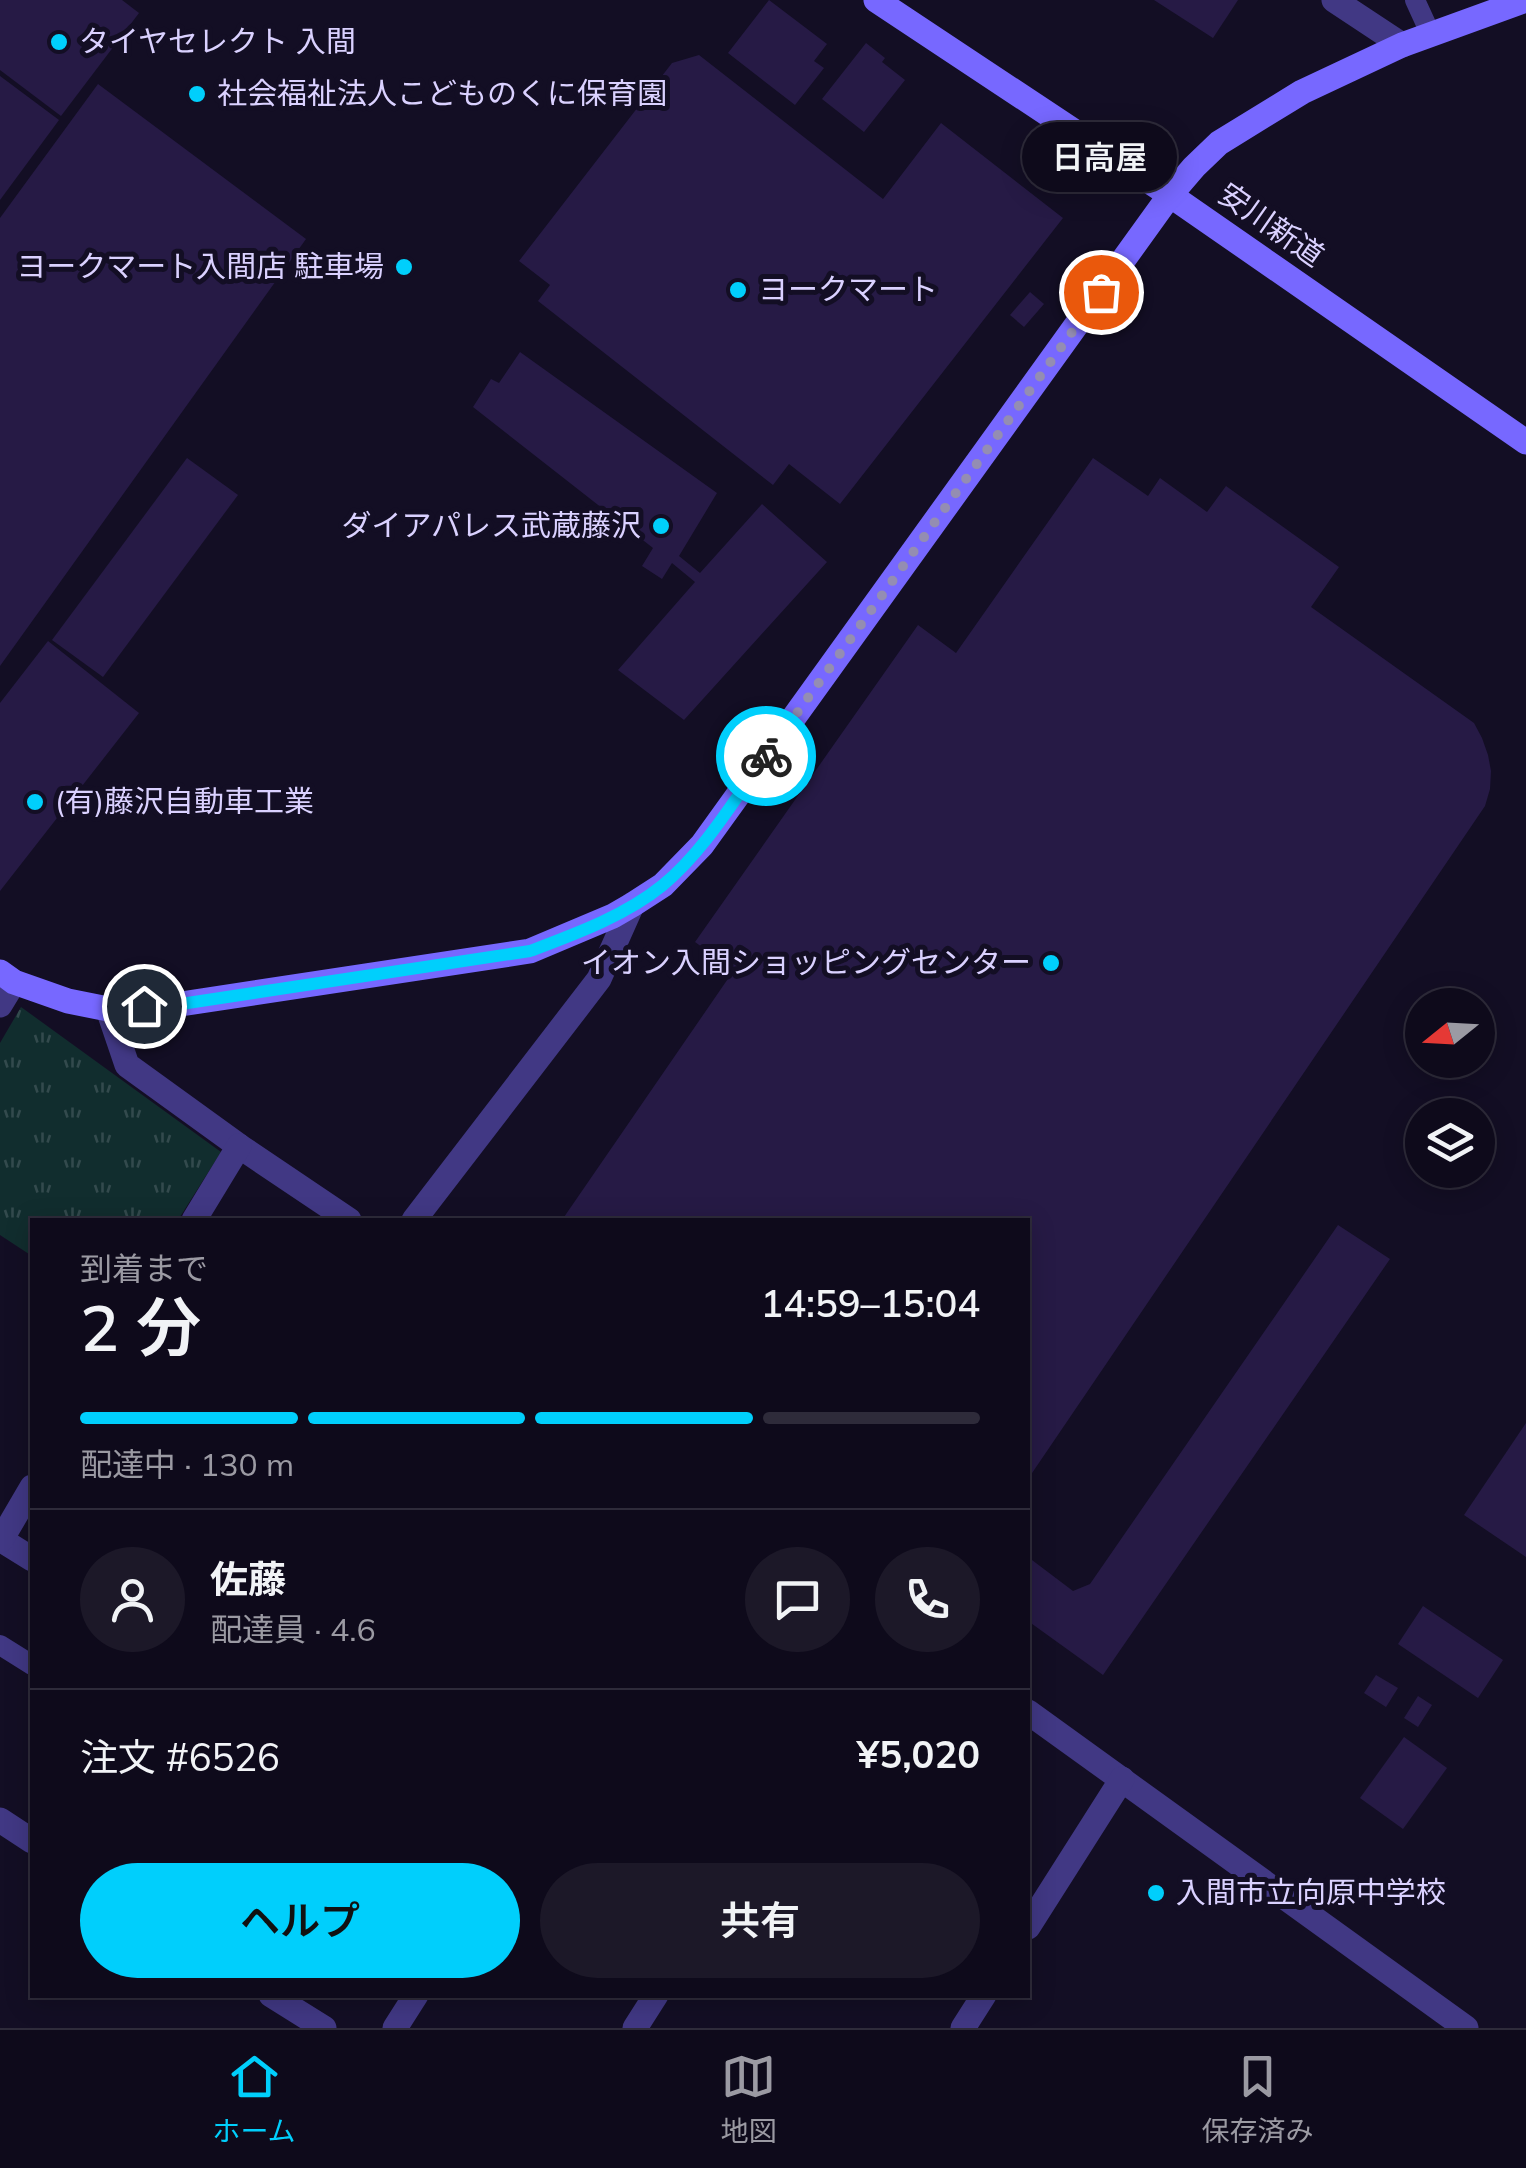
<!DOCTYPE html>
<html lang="ja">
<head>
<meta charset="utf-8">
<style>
	body { margin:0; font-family:Mulish,"Noto Sans JP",sans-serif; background:#1c1828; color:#f1f3f6; height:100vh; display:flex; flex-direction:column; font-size:38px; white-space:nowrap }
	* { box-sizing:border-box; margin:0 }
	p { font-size:32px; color:#9b9aa3 }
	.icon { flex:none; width:55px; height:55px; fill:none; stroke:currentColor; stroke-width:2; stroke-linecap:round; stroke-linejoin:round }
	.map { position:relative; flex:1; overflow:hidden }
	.panel { position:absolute; left:30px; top:1218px; width:1000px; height:780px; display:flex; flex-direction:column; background:#0e0a1b; border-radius:0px; box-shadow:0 5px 25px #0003,0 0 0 2px #2e2b3a }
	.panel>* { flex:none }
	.needle { width:65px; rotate:252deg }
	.tools { position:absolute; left:1405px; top:988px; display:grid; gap:20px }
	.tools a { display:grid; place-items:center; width:90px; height:90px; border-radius:50%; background:#0e0a1b; box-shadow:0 5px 25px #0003,0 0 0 2px #2e2b3a; font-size:50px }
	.pin { position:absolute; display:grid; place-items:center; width:85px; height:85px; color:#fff; margin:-42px; border:5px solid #fff; border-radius:50%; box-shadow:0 2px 10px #0007 }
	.courier { position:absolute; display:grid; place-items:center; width:100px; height:100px; margin:-50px; border:8px solid #00cffc; border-radius:50%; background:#fff; color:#222; box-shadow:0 2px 12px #0007 }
	.bubble { position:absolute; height:70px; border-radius:35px; background:#0e0a1b; box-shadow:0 5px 25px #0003,0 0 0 2px #2e2b3a; font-size:32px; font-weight:600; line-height:70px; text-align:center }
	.head em { font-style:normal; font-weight:600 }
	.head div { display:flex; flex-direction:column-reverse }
	.head { display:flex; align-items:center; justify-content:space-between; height:170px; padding:0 50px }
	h1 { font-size:65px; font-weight:600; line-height:75px }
	.bar { display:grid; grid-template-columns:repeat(4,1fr); gap:15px 10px; align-content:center; height:120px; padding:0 50px }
	.bar i { height:12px; border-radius:8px; background:#2e2b3a }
	.bar .on { background:#00cffc }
	.bar p { grid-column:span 4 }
	.line { display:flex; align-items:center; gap:25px; padding:0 50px; border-top:2px solid #2e2b3a }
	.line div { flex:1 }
	.round { display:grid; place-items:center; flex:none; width:105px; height:105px; border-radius:52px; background:#1c1828 }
	.cta { display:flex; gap:20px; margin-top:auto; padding:20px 50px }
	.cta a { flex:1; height:115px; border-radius:60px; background:#00cffc; color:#111; font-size:40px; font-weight:600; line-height:115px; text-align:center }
	.cta a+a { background:#1c1828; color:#f1f3f6 }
	.dock { display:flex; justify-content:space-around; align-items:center; height:140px; border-top:2px solid #2e2b3a; background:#0e0a1b; font-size:28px; color:#9b9aa3 }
	.dock a { display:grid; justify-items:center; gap:5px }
	.dock .on { color:#00cffc }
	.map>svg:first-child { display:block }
	.park { fill:url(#park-tufts) }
	.building { fill:#261a45 }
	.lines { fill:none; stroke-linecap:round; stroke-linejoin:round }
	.lane { stroke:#413884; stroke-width:20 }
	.street { stroke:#413884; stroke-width:25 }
	.secondary { stroke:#7768ff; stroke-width:25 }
	.done { stroke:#948db2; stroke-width:10; stroke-dasharray:0 18 }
	.route { stroke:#00cffc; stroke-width:12 }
	.poi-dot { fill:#00cffc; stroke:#130e24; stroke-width:4 }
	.labels { text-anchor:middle; stroke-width:10; stroke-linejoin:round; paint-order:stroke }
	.poi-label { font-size:30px; fill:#dad1ff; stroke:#130e24; text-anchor:start }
	.street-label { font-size:30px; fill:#dad1ff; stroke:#130e24 }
</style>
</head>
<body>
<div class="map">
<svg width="1526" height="2028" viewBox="0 0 1526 2028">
	<defs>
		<pattern id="park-tufts" width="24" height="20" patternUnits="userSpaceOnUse" patternTransform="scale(2.5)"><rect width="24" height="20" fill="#112d2e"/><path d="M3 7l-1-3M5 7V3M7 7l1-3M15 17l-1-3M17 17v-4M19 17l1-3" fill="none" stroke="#334a4d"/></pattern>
	</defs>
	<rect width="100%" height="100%" fill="#130e24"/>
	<!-- park -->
	<polygon class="park" points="21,1007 221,1152 178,1220 32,1220 32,1256 0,1235 0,1043"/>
	<!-- building -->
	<g class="building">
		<polygon points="0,0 122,0 139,13 61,116 0,70"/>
		<polygon points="769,0 827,44 814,61 824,68 795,105 728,53"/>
		<polygon points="1154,0 1238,0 1213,38"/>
		<polygon points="866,43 885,58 882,62 905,80 864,132 822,99"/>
		<polygon points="699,55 883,199 941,123 1063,218 840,504 789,464 773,485 538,301 550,285 519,261 672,63"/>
		<polygon points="0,76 59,120 0,200"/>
		<polygon points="98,84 306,239 0,666 0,218"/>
		<polygon points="1030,292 1044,304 1024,327 1010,315"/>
		<polygon points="520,352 717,493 679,556 700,573 762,504 827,562 684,720 618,670 695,582 672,563 662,579 642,566 653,548 473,407 491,379 499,383"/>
		<polygon points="187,458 238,495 103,677 52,640"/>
		<polygon points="1093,458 1148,496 1160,478 1207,512 1226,486 1339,567 1311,607 1474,723 1482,738 1488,755 1491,771 1490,789 1485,806 1028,1479 1028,1220 562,1220 734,970 695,942 918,625 956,653"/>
		<polygon points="48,641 139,713 0,891 0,703"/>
		<polygon points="1338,1225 1390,1259 1103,1675 1028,1621 1028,1557 1073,1591 1090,1584"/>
		<polygon points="1526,1423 1526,1557 1464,1515"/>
		<polygon points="1423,1606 1503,1660 1478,1698 1398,1644"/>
		<polygon points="1376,1675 1398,1688 1386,1707 1364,1693"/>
		<polygon points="1418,1696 1432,1705 1418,1727 1404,1718"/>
		<polygon points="1404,1737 1447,1768 1403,1829 1360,1798"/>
	</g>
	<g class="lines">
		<!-- lane -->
		<g class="lane">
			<polyline points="1415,0 1431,35"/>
			<polyline points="0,1645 32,1665"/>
		</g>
		<!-- street -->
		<g class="street">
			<polyline points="1334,0 1402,45"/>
			<polyline points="0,1005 14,982"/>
			<polyline points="108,1009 127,1065 239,1146 349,1220"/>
			<polyline points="194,1220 239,1146"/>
			<polyline points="414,1220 599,979 632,905"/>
			<polyline points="0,1539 32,1559"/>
			<polyline points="1,1540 32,1487"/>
			<polyline points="1028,1712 1466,2028"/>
			<polyline points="0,1820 32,1841"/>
			<polyline points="1028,1927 1122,1779"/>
			<polyline points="271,1995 324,2028"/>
			<polyline points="395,2028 416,1995"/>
			<polyline points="635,2028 656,1995"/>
			<polyline points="963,2028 984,1995"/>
		</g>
		<!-- secondary -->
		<g class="secondary">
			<polyline points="876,0 1170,195 1526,442"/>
			<polyline points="0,972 14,982 68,1001 108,1009 181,1004 530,951 613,916 632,905 663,885 702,845 1170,195 1194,167 1219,143 1302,92 1402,45 1526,0"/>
		</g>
	</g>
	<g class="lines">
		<!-- done -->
		<polyline class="done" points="766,756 1101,292"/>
		<!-- route -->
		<path class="route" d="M144,1006L181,1004L530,951C575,934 625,916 663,885C705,850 734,800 766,756"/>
	</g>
	<!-- markers -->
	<g class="poi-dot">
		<circle cx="59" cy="42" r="10"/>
		<circle cx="197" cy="94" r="10"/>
		<circle cx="404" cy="267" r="10"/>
		<circle cx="738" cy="290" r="10"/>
		<circle cx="661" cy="526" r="10"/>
		<circle cx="35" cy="802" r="10"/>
		<circle cx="1051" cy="963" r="10"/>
		<circle cx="1156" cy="1893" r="10"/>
	</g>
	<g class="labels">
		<!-- poi labels -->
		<g class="poi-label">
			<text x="79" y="52">タイヤセレクト 入間</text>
			<text x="217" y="104">社会福祉法人こどものくに保育園</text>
			<text x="384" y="277" text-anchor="end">ヨークマート入間店 駐車場</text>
			<text x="758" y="300">ヨークマート</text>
			<text x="641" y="536" text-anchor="end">ダイアパレス武蔵藤沢</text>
			<text x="55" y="812">(有)藤沢自動車工業</text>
			<text x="1031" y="973" text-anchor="end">イオン入間ショッピングセンター</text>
			<text x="1176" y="1903">入間市立向原中学校</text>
		</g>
		<!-- street labels -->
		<g class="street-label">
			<text transform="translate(1271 225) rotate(35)" y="10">安川新道</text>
		</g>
	</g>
</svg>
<div class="tools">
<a><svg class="needle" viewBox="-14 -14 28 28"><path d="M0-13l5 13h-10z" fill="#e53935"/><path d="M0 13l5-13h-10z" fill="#9b9aa3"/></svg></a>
<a><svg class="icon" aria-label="layers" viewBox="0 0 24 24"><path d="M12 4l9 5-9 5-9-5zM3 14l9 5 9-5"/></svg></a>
</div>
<div class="pin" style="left:1101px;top:292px;background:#ea580c"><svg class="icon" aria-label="bag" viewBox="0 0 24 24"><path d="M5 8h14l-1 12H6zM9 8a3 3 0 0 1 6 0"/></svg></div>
<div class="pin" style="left:144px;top:1006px;background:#1f2937"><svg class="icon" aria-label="home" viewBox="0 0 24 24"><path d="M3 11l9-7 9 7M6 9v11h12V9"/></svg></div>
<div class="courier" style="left:766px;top:756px"><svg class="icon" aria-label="bike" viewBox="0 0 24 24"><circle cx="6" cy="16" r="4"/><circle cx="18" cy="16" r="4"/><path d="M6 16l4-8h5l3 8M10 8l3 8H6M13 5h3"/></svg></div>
<div class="bubble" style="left:1022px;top:122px;width:155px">日高屋</div>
<section class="panel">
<div class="head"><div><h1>2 分</h1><p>到着まで</p></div><em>14:59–15:04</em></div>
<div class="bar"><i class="on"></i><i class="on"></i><i class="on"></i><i></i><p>配達中 · 130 m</p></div>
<div class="line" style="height:180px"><a class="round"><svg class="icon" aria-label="person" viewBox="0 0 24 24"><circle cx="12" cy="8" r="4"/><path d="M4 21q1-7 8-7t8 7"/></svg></a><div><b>佐藤</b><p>配達員 · 4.6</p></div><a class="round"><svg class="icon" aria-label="chat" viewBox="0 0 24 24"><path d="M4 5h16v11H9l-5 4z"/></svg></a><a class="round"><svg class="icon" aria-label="phone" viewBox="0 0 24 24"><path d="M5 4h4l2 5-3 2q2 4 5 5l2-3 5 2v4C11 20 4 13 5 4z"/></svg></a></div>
<div class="line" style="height:130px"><div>注文 #6526</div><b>¥5,020</b></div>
<div class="cta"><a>ヘルプ</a><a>共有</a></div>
</section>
</div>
<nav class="dock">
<a class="on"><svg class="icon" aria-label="home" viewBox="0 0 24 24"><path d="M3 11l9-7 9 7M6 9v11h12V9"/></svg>ホーム</a>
<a><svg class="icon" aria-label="map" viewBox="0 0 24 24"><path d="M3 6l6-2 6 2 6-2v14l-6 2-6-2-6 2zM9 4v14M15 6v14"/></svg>地図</a>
<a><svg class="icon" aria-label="saved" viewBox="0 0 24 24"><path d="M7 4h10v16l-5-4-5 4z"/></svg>保存済み</a>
</nav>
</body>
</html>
